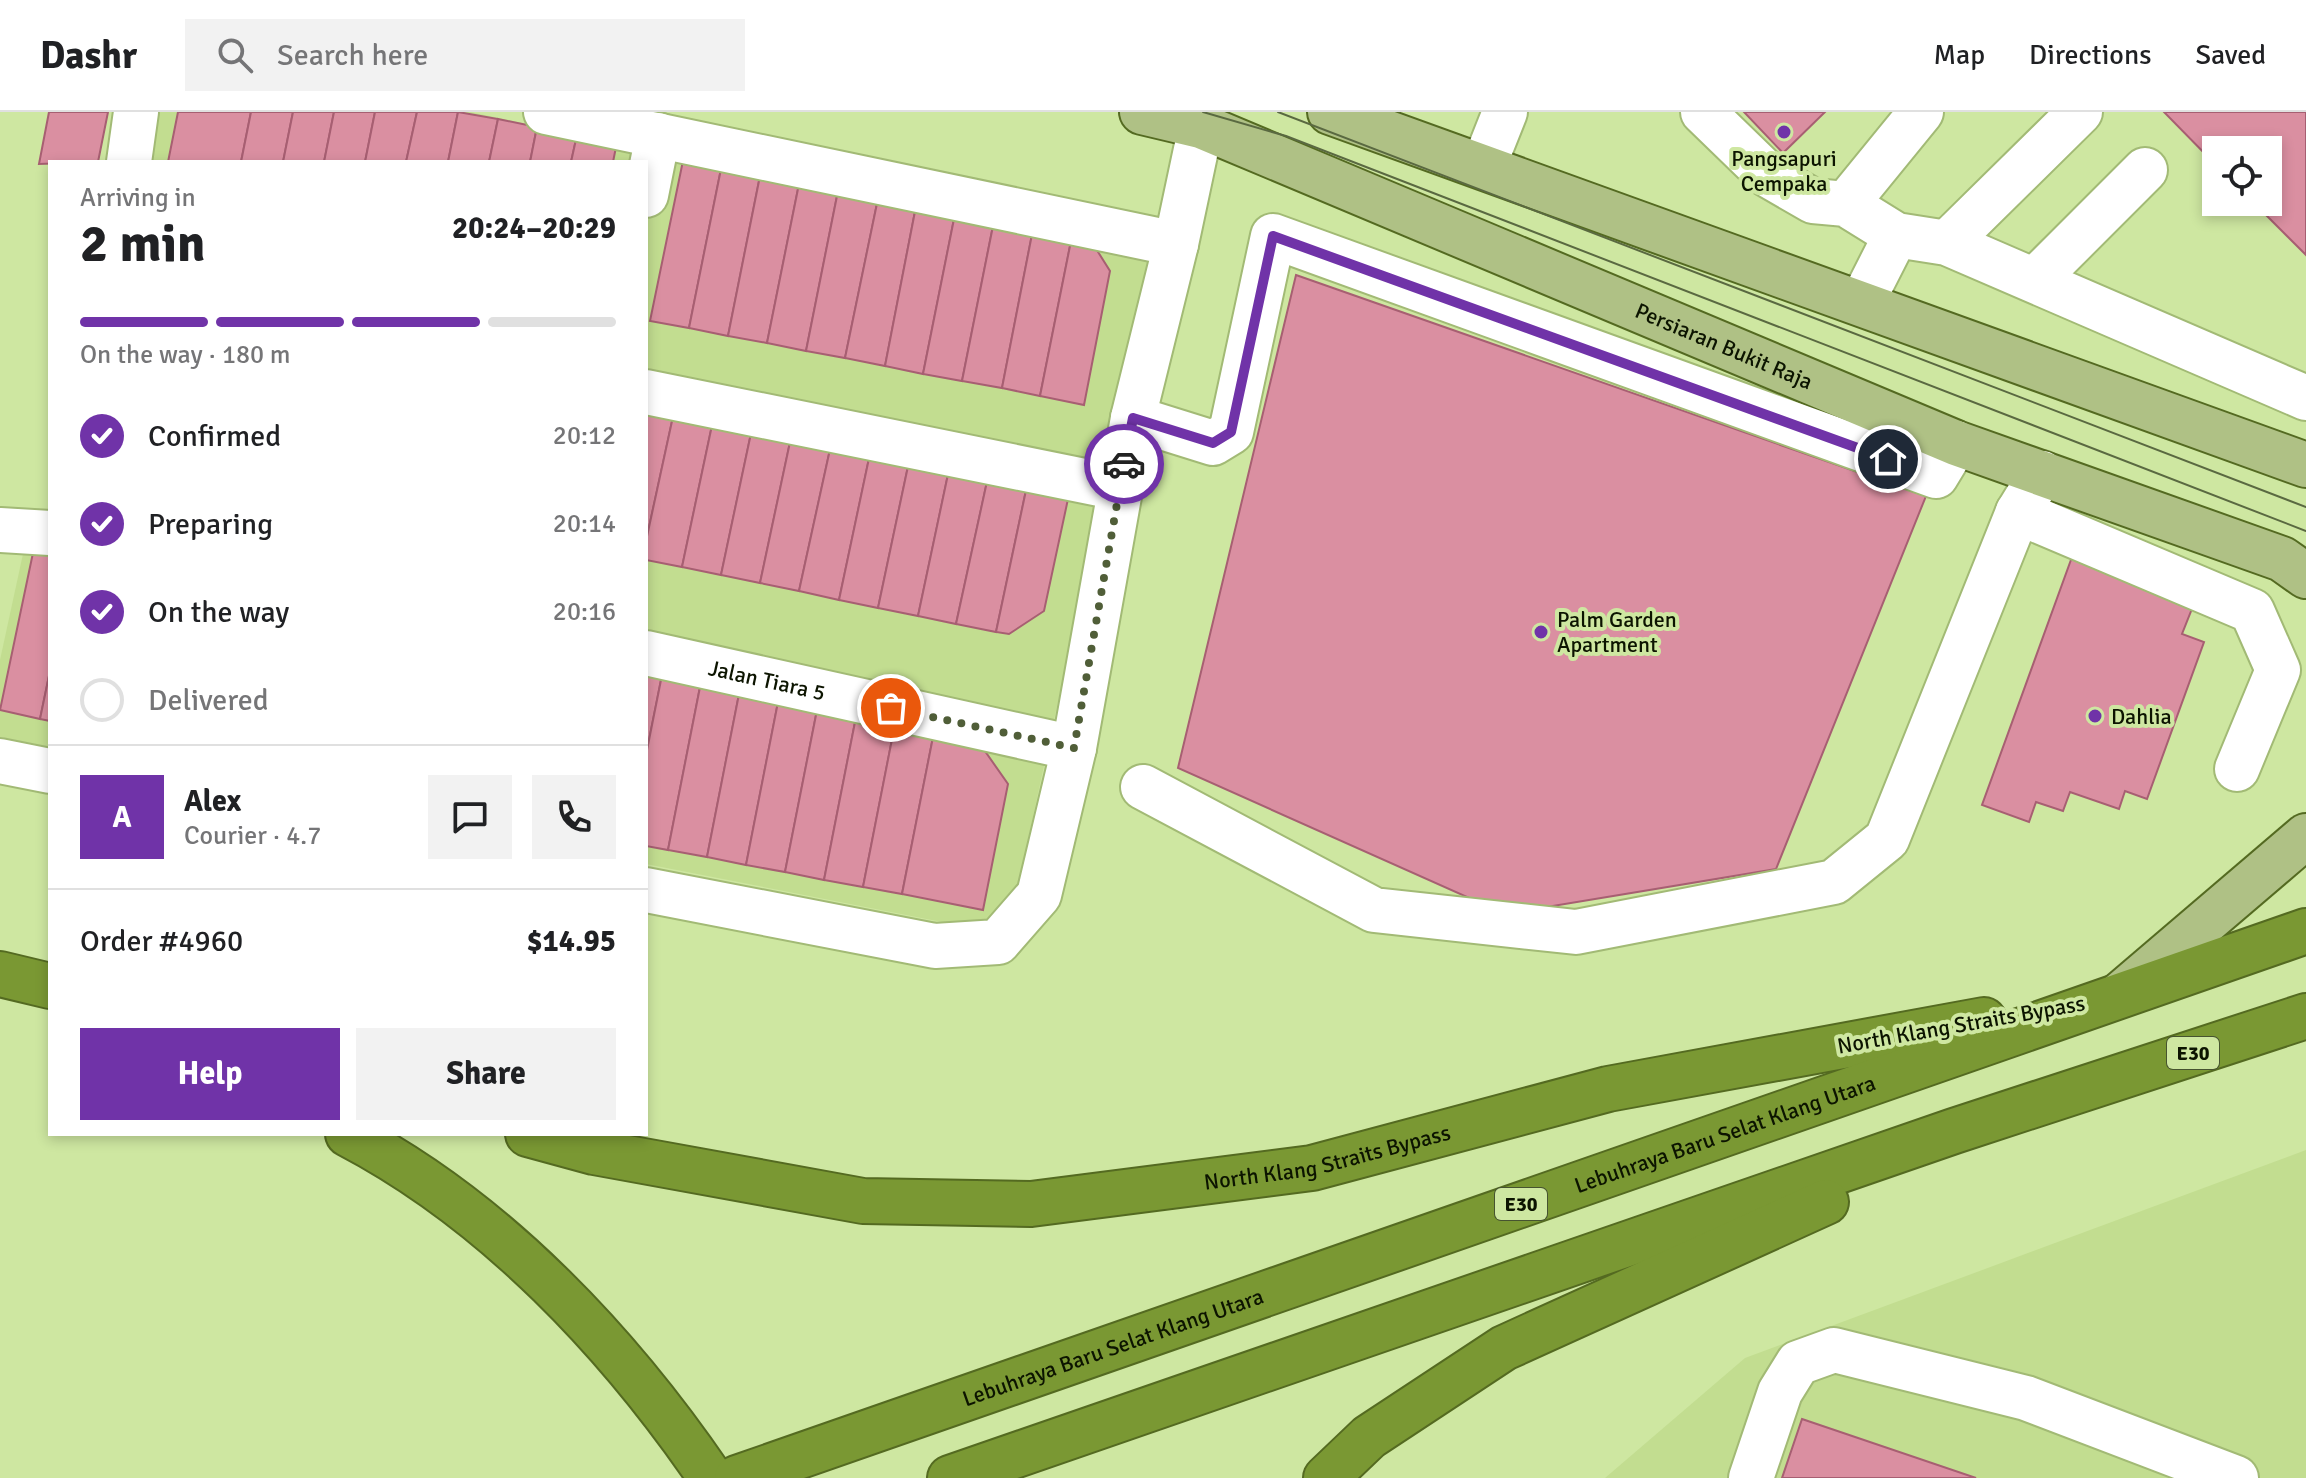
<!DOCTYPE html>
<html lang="en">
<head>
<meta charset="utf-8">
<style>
	body { margin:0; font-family:Signika,sans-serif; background:#f2f2f2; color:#202124; height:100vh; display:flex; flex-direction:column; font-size:30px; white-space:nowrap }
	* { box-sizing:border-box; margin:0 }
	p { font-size:26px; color:#757577 }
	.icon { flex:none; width:44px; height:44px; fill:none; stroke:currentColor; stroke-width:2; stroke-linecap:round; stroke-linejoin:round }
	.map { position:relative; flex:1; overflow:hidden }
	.side { position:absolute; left:48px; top:48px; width:600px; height:976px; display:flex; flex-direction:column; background:#fff; border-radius:0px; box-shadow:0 4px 12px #0003 }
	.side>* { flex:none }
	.tools { position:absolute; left:2202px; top:24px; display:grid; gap:16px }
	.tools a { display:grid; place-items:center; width:80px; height:80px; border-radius:0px; background:#fff; box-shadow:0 4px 12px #0003; font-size:40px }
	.pin { position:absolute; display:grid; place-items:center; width:68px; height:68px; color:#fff; margin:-34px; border:4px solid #fff; border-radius:50%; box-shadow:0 2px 8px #0007 }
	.courier { position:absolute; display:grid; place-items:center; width:80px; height:80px; margin:-40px; border:6px solid #7033a8; border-radius:50%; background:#fff; color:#222; box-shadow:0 2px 10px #0007 }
	.headline em { font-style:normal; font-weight:700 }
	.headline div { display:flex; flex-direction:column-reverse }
	.headline { display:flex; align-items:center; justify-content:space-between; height:136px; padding:0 32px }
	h1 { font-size:52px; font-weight:700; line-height:60px }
	.bar { display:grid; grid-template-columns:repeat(4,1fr); gap:12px 8px; align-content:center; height:96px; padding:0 32px }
	.bar i { height:10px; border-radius:6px; background:#e0e0e0 }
	.bar .on { background:#7033a8 }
	.bar p { grid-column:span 4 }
	.line { display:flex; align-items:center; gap:20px; padding:0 32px; border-top:2px solid #e0e0e0 }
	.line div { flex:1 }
	.round { display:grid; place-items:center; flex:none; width:84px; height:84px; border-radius:0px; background:#f2f2f2 }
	ol { padding:0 32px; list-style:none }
	li { display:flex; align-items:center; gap:24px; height:88px }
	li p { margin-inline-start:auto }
	li .icon { padding:8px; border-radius:50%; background:#7033a8; color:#fff; stroke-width:4 }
	li:last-child { color:#757577 }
	li i { width:44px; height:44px; border:4px solid #e0e0e0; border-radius:50% }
	.action { display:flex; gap:16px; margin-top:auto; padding:16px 32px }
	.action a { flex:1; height:92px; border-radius:0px; background:#7033a8; color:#fff; font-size:32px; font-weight:700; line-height:92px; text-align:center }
	.action a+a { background:#f2f2f2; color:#202124 }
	header { display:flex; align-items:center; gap:48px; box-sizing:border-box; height:112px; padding:0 40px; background:#fff; border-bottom:2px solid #e0e0e0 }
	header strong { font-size:38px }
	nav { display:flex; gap:44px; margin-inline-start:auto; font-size:28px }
	.search { width:560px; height:72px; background:#f2f2f2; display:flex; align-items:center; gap:20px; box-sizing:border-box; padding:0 28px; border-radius:0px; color:#757577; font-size:30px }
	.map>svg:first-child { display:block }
	.built { fill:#c2dd90 }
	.building { fill:#da8fa1; stroke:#a75f72; stroke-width:2 }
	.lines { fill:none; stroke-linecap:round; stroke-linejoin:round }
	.minor-casing { stroke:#a2ba75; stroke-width:48 }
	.major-casing { stroke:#546a21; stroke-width:48 }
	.highway-casing { stroke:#546a21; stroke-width:48 }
	.minor { stroke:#fff; stroke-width:44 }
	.major { stroke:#afc185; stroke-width:44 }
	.highway { stroke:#7a9833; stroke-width:44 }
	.tram { stroke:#5a6941; stroke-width:2 }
	.done { stroke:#505e38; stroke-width:8; stroke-dasharray:0 14.4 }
	.route { stroke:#7033a8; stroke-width:10 }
	.poi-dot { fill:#7033a8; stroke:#cee7a1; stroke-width:3 }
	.labels { text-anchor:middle; stroke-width:8; stroke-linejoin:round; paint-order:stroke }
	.shield { fill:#cee7a1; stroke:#465330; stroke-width:2 }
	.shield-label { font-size:20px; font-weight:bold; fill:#0c1400 }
	.poi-label { font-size:22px; fill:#0c1400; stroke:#cee7a1; text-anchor:start }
	.street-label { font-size:22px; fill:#0c1400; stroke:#cee7a1 }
</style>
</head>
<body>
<header>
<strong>Dashr</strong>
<div class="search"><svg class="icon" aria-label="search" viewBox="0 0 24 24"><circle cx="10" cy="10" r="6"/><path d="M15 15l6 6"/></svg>Search here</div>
<nav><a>Map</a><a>Directions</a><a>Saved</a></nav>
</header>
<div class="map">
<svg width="2306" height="1366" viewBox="0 0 2306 1366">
	<rect width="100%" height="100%" fill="#cee7a1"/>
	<!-- built -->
	<g class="built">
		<polygon points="150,0 470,0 1155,143 1014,792 993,820 646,752 646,50 141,50"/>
		<polygon points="26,428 50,432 50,635 0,625 0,548"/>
		<polygon points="2306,1038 2306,1366 1605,1366 1745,1246"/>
	</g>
	<!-- building -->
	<g class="building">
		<polygon points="49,0 108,0 98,50 39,52"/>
		<polygon points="178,0 251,0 241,50 168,50"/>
		<polygon points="251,0 293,0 283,50 241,50"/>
		<polygon points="293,0 334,0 324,50 283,50"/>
		<polygon points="334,0 375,0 365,50 324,50"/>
		<polygon points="375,0 417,0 406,50 365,50"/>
		<polygon points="417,0 458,0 448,50 406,50"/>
		<polygon points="458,0 498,7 489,50 448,50"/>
		<polygon points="1744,0 1825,0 1783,41"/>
		<polygon points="2164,0 2306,0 2306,143 2253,90 2268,90 2268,38 2216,38 2216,53"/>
		<polygon points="498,7 537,15 530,50 489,50"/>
		<polygon points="537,15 577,23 571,50 530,50"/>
		<polygon points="577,23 617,30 613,50 571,50"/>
		<polygon points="685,39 723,47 689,216 650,209"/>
		<polygon points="723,47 762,54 728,224 689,216"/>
		<polygon points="762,54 801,62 767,231 728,224"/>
		<polygon points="801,62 840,69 806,239 767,231"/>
		<polygon points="840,69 880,77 845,246 806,239"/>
		<polygon points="880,77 918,84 885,254 845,246"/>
		<polygon points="918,84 957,92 923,262 885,254"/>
		<polygon points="957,92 996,99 962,269 923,262"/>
		<polygon points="996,99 1035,107 1002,276 962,269"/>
		<polygon points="1035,107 1074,114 1040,284 1002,276"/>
		<polygon points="1074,114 1083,116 1110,159 1084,293 1040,284"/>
		<polygon points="1296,163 1926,384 1776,757 1505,802 1178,656"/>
		<polygon points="646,270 679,277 646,429"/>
		<polygon points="679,277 718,285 682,455 646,448 646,429"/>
		<polygon points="718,285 757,293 721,463 682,455"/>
		<polygon points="757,293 796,302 760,471 721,463"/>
		<polygon points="796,302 836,310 799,479 760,471"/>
		<polygon points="836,310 875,318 839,488 799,479"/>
		<polygon points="875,318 914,326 878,496 839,488"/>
		<polygon points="914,326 954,334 918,504 878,496"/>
		<polygon points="954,334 993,342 956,512 918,504"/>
		<polygon points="993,342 1032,350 996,520 956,512"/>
		<polygon points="1032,350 1074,359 1044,499 1009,522 996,520"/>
		<polygon points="34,436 50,440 50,559 40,607 0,598"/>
		<polygon points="2072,445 2195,489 2182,522 2204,530 2147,687 2125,679 2119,697 2070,680 2063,699 2036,690 2029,710 1982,693"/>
		<polygon points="50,559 50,609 40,607"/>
		<polygon points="646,560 662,563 646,643"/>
		<polygon points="662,563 701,570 668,738 646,734 646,643"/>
		<polygon points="701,570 740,577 707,745 668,738"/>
		<polygon points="740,577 779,585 746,753 707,745"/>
		<polygon points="779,585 818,593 785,760 746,753"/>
		<polygon points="818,593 857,600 824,768 785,760"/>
		<polygon points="857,600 896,607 863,775 824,768"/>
		<polygon points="896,607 935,615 902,782 863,775"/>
		<polygon points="935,615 973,622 1008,672 983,798 902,782"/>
		<polygon points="1802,1307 1976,1366 1782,1366"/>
	</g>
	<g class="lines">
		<!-- minor casing -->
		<g class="minor-casing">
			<g id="minor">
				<polyline points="546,0 1176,132"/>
				<polyline points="1703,0 1768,63 1813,89 1846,92 1896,123 1947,131 2306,286"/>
				<polyline points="129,50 136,0"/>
				<polyline points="1484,53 1505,0"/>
				<polyline points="646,83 658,23"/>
				<polyline points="1846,92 1921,0"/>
				<polyline points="1947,131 2080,0"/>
				<polyline points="2036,167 2145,58"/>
				<polyline points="1862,190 1896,123"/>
				<polyline points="646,280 1119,376"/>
				<polyline points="1133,306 1213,331 1231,320 1273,124 1936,364 1956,331"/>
				<polyline points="2018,400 2252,499 2278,558 2237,657"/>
				<polyline points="0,418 50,421"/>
				<path id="s1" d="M646,541L1074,636"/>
				<polyline points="0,649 50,659"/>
				<polyline points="1143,675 1374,798 1576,820 1834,770 1887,727 2018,400 2042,361"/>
				<polyline points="646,778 935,834 998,830 1039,783 1074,636 1133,306 1176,132 1201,14"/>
				<polyline points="1751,1366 1780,1280 1798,1251 1834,1238 2026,1286 2236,1366"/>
			</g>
		</g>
		<!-- major casing -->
		<g class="major-casing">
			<g id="major">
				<path id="s2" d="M1142,0L1201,14L1956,331L2282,447L2306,464"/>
				<polyline points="1330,0 2306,353"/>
				<polyline points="2121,882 2306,724"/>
			</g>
		</g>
		<!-- highway casing -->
		<g class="highway-casing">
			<g id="highway">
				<polyline points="0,862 50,874"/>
				<path d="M348,1022C495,1099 618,1230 711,1366"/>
				<path id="s3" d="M528,1022L594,1040L863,1089L1031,1092L1312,1056L1608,977L1984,908"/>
				<path id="s4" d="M737,1366L2306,819"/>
				<polyline points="950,1366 1954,1019 2306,904"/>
				<polyline points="1326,1366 1369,1325 1504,1236 1826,1090"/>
			</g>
		</g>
		<!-- minor -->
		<use href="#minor" class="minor"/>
		<!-- major -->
		<use href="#major" class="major"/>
		<!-- highway -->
		<use href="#highway" class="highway"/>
		<!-- tram -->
		<g class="tram">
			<polyline points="1203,0 1286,24 2306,419"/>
			<polyline points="1278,0 2306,395"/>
		</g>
	</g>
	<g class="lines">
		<!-- done -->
		<polyline class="done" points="891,596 1074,636 1124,352"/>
		<!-- route -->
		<polyline class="route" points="1124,352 1133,306 1213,331 1231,320 1273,124 1888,347"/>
	</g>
	<!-- markers -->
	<g class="poi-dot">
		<circle cx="1784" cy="20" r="8"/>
		<circle cx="1541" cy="520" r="8"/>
		<circle cx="2095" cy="604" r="8"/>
	</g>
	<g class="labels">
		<!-- shield labels -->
		<g class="shield">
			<rect x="2167" y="925" width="52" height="32" rx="6"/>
			<rect x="1495" y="1076" width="52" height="32" rx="6"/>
		</g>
		<g class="shield-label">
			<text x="2193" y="948">E30</text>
			<text x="1521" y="1099">E30</text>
		</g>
		<!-- poi labels -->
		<g class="poi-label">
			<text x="1784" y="54" text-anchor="middle">Pangsapuri<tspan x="1784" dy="25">Cempaka</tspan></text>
			<text x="1557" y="515">Palm Garden<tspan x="1557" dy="25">Apartment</tspan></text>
			<text x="2111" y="612">Dahlia</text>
		</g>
		<!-- street labels -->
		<g class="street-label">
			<text dy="8" stroke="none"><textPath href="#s2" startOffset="628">Persiaran Bukit Raja</textPath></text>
			<text dy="8" stroke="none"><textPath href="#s1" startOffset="124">Jalan Tiara 5</textPath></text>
			<text transform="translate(1961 912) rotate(-10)" y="8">North Klang Straits Bypass</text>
			<text dy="8" stroke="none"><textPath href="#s4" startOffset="1046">Lebuhraya Baru Selat Klang Utara</textPath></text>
			<text dy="8" stroke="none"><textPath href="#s3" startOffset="810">North Klang Straits Bypass</textPath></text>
			<text dy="8" stroke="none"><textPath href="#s4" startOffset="398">Lebuhraya Baru Selat Klang Utara</textPath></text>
		</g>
	</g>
</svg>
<div class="tools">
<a><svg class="icon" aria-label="locate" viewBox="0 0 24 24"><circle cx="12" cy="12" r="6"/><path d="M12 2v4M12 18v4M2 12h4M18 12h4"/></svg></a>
</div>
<div class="pin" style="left:891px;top:596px;background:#ea580c"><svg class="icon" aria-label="bag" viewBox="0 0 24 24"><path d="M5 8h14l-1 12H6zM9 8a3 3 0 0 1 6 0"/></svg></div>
<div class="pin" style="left:1888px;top:347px;background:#1f2937"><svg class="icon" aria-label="home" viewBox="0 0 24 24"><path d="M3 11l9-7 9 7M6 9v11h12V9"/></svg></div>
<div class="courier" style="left:1124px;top:352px"><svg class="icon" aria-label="car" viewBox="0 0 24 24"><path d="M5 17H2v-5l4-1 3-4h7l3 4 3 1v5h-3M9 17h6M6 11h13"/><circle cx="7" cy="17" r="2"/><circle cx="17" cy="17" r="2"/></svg></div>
<section class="side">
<div class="headline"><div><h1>2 min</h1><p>Arriving in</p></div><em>20:24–20:29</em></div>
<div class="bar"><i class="on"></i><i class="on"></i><i class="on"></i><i></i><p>On the way · 180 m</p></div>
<ol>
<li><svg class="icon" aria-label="check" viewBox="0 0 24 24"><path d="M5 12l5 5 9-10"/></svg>Confirmed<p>20:12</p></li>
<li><svg class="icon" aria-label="check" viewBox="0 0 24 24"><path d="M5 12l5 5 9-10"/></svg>Preparing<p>20:14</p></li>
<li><svg class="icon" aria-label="check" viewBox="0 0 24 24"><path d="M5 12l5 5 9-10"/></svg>On the way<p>20:16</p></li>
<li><i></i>Delivered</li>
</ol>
<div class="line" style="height:144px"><b class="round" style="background:#7033a8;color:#fff">A</b><div><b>Alex</b><p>Courier · 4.7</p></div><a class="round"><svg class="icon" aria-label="chat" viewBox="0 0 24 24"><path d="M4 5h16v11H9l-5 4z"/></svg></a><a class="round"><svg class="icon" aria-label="phone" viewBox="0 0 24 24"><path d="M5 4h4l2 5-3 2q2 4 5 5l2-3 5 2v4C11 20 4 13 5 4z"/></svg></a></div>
<div class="line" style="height:104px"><div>Order #4960</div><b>$14.95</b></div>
<div class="action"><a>Help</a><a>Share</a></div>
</section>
</div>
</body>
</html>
